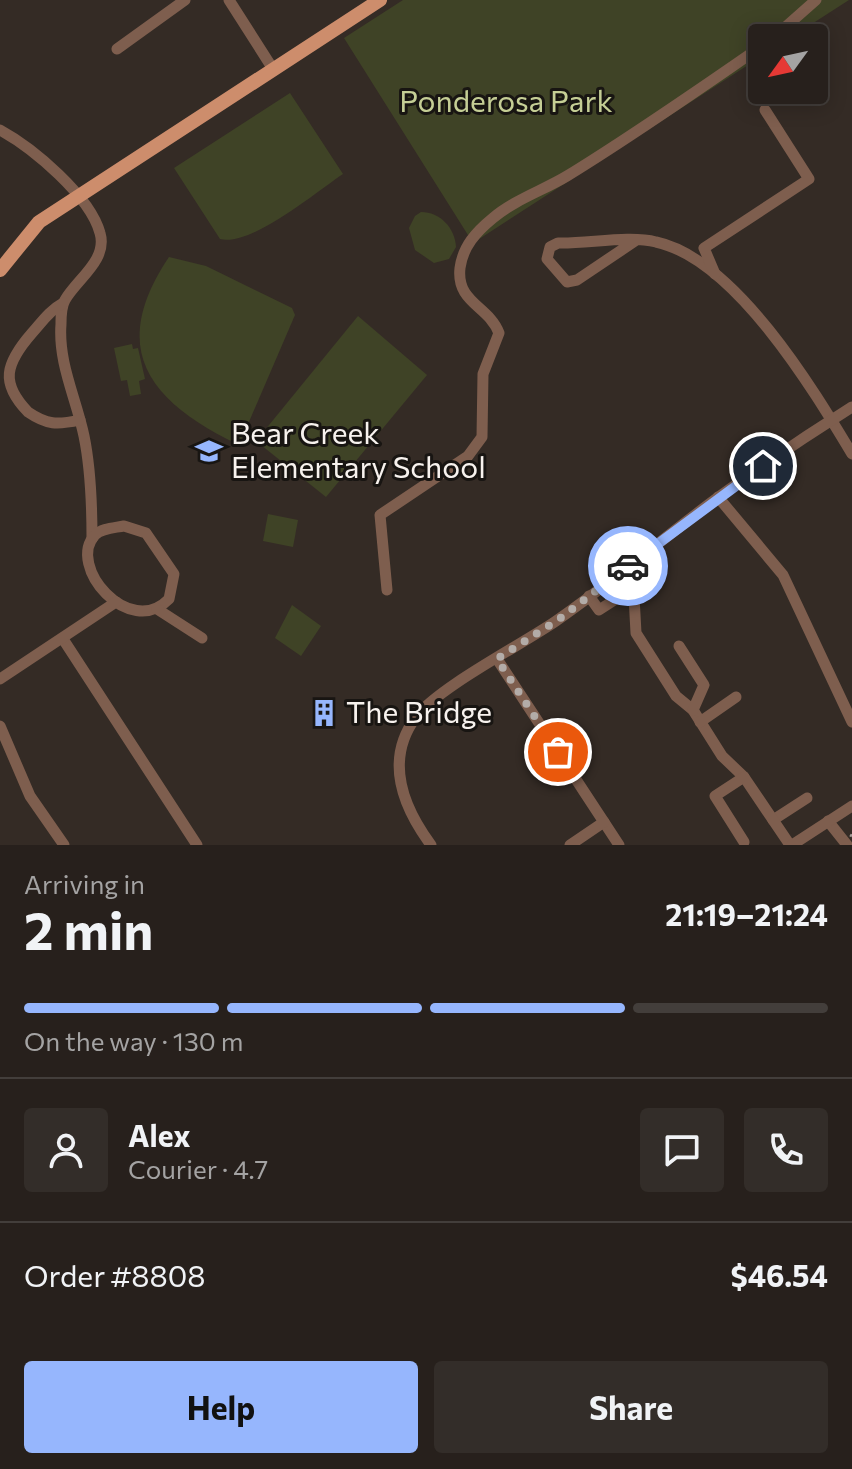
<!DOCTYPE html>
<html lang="en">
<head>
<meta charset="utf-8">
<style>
	body { margin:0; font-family:Commissioner,sans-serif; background:#332d29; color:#f1f3f6; height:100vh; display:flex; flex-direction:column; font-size:30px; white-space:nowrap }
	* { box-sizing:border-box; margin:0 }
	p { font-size:26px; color:#a4a3a3 }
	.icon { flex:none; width:44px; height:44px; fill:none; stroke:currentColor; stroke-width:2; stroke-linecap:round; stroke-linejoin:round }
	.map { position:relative; height:845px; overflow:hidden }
	.sheet { display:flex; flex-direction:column; background:#27201c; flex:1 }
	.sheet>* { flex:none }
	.needle { width:52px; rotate:237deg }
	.buttons { position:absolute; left:748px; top:24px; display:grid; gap:16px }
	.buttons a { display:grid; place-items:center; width:80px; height:80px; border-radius:8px; background:#27201c; box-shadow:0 4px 20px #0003,0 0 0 2px #433e3b; font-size:40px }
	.pin { position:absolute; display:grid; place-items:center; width:68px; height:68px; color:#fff; margin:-34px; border:4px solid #fff; border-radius:50%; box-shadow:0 2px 8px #0007 }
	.courier { position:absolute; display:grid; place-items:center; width:80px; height:80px; margin:-40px; border:6px solid #96b6fd; border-radius:50%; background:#fff; color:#222; box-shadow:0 2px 10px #0007 }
	.headline em { font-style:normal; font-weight:700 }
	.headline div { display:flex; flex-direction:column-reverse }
	.headline { display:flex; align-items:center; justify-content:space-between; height:136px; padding:0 24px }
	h1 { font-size:52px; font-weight:700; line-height:60px }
	.bar { display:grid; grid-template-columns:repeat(4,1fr); gap:12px 8px; align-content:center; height:96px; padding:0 24px }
	.bar i { height:10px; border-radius:6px; background:#433e3b }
	.bar .active { background:#96b6fd }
	.bar p { grid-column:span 4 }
	.line { display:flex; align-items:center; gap:20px; padding:0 24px; border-top:2px solid #433e3b }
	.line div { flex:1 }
	.round { display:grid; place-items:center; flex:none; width:84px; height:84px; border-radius:8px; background:#332d29 }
	.primary-button { display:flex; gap:16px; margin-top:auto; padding:16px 24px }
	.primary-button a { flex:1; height:92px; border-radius:8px; background:#96b6fd; color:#111; font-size:32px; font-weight:700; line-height:92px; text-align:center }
	.primary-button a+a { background:#332d29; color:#f1f3f6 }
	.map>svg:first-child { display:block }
	.green { fill:#3f4326 }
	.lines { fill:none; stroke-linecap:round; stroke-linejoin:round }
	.minor { stroke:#7e5e4e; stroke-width:11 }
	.major { stroke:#cd8d6c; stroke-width:14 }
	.rail { stroke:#a39c97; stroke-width:3; stroke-dasharray:4 8; stroke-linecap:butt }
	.done { stroke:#b3aca8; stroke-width:8; stroke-dasharray:0 14.4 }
	.route { stroke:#96b6fd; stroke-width:10 }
	.labels { text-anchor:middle; stroke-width:6; stroke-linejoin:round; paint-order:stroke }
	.park-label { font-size:30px; fill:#c5ce95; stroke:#181512 }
	.poi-label { font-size:30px; fill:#f7f2ee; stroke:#181512; text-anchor:start }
</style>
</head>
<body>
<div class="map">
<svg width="852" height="845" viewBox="0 0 852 845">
	<rect width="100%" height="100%" fill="#342b25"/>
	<!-- green -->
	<g class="green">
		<polygon points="403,0 849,0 790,38 762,38 762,56 473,243 344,38"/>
		<path d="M290,93L343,174C316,192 251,247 220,239L174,168Z"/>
		<path d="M421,212C440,212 455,228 456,247L449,259L434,263L415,250L409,228L415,216Z"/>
		<path d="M169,257L206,266L292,308L295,315L239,445C149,402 107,349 169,257Z"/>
		<polygon points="358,316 427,375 326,497 256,441"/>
		<polygon points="132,344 133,349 138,348 145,379 139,381 141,394 130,396 127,380 121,381 114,348"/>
		<polygon points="268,514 298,520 293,547 263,541"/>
		<polygon points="292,605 321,626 301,656 275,638"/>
	</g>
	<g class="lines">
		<!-- minor -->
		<g class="minor">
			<polyline points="229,0 273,69"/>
			<polyline points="773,38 816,0"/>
			<polyline points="117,49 185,0"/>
			<path d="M0,130C33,148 90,196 100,233C108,260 77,279 65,300C61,307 61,316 61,324C58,363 76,398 84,436C91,470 92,504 92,539"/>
			<path d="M635,241L577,280L567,282L547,259L550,247L558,243C587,244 629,235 656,242C735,259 813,389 852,454"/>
			<polyline points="715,274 704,248 809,179 765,110"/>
			<path d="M63,303C50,310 41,323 32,333C5,364 0,383 28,412C47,425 57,425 80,420"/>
			<polyline points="718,497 783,575 852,722"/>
			<path d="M124,526L146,533L174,574L169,599C129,640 66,565 95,535C102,528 114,528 124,526Z"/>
			<polyline points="619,573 634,596 636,633 676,696 693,710 722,756 744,777"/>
			<path d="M387,590L380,515L468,456L482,437L483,374L499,333C489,306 456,303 460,268C463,246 476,232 493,218C514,200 544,190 567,176C634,135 698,90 762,46"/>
			<polyline points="589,596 599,610 630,590"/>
			<polyline points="157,609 202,638"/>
			<polyline points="63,639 197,845"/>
			<polyline points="679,646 704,685 693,710"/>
			<polyline points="497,659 619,845"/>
			<polyline points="0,679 116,602"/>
			<polyline points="700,722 736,697"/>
			<polyline points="0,726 30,796 64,845"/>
			<polyline points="773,820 807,798"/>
			<polyline points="828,821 847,845"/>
			<polyline points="744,842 715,796 744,777 790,845"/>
			<path d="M431,845C403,807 384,760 416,717C439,687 521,645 556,621C611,583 662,539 716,499C760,467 806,436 852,407"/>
			<polyline points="570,845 604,822"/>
			<polyline points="792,845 852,806"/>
		</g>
		<!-- major -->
		<polyline class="major" points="0,270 39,222 380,0"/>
		<!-- rail -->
		<polyline class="rail" points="850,835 852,836"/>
	</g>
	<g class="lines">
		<!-- done -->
		<polyline class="done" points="558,752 497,659 558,620 628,566"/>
		<!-- route -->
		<polyline class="route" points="628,566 763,466"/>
	</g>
	<!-- icons -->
	<defs>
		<g id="school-bare" transform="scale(2.16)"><path d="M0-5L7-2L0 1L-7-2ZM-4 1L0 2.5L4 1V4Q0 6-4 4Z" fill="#96b6fd" stroke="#181512" stroke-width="2.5" paint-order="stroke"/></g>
		<g id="building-bare" transform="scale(2.16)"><path d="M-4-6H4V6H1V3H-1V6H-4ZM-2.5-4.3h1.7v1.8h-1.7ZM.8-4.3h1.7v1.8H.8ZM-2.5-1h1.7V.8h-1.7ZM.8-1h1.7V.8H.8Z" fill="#96b6fd" stroke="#181512" stroke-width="2.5" paint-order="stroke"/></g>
	</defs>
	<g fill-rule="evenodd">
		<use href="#school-bare" x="209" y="451"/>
		<use href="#building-bare" x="324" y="713"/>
	</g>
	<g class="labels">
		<!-- park labels -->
		<g class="park-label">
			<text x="506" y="112">Ponderosa Park</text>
		</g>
		<!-- poi labels -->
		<g class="poi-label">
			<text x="231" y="444">Bear Creek<tspan x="231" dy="34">Elementary School</tspan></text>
			<text x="346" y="723">The Bridge</text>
		</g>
	</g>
</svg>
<div class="buttons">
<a><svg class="needle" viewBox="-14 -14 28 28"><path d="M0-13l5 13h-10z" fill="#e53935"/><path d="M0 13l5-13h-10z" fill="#a4a3a3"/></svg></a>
</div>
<div class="pin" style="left:558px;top:752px;background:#ea580c"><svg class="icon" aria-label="bag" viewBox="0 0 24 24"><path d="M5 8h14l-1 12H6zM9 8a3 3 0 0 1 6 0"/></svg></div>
<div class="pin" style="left:763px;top:466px;background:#1f2937"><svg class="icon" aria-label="home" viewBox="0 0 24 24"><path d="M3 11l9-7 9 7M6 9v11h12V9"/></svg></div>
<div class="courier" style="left:628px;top:566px"><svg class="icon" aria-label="car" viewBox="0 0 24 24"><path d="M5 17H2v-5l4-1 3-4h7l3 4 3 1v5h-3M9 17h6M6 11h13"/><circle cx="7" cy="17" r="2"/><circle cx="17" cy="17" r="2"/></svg></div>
</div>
<section class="sheet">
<div class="headline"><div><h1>2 min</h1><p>Arriving in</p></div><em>21:19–21:24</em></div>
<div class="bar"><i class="active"></i><i class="active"></i><i class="active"></i><i></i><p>On the way · 130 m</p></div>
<div class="line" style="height:144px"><a class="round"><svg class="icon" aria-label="person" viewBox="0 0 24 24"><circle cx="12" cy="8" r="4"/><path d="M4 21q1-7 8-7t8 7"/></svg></a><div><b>Alex</b><p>Courier · 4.7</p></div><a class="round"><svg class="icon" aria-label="chat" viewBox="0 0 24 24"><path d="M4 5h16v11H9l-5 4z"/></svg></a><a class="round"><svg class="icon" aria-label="phone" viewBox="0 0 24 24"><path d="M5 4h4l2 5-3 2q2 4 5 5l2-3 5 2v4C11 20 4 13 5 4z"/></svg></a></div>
<div class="line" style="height:104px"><div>Order #8808</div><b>$46.54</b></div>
<div class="primary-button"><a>Help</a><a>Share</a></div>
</section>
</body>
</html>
